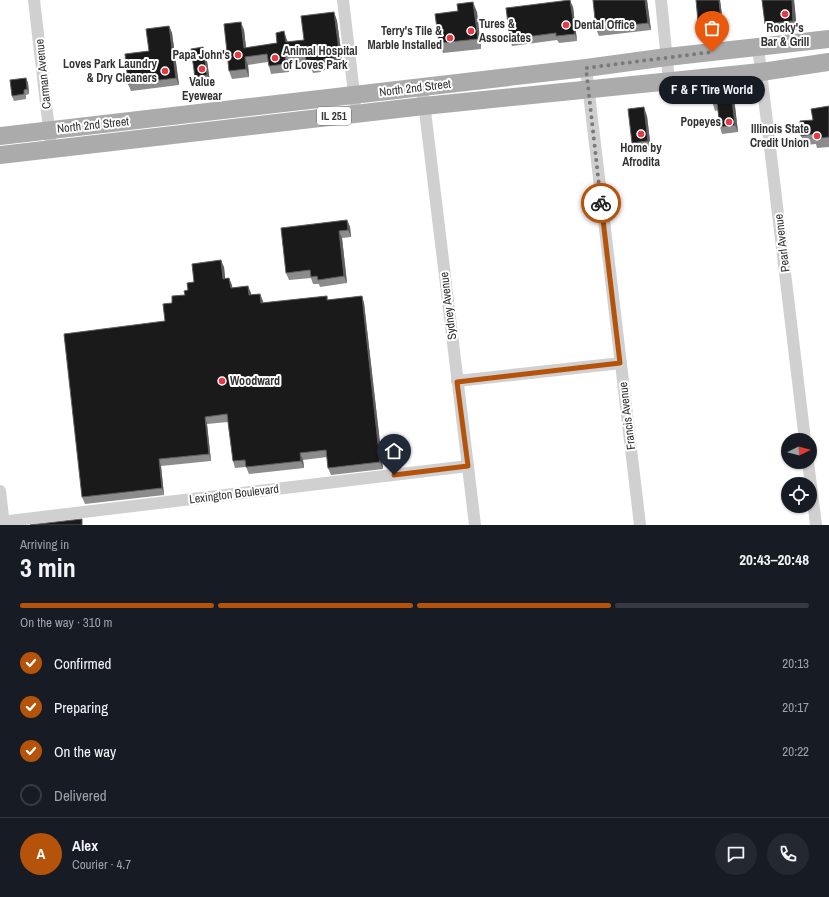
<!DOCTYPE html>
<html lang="en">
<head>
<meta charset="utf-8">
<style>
	body { margin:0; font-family:"Archivo Narrow",sans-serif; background:#242831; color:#f1f3f6; height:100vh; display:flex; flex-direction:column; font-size:15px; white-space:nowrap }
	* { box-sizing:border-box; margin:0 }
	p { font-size:13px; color:#9ea1a6 }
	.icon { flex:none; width:22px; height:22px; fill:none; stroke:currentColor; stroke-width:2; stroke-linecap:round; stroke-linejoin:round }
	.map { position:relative; height:525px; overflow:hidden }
	.details { display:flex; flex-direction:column; background:#171b24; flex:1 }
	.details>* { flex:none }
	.needle { width:26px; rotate:84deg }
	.buttons { position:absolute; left:781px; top:433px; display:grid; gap:8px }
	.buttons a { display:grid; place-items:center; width:36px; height:36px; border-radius:50%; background:#171b24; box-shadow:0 1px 3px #0004; font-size:20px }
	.pin { position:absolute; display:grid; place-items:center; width:34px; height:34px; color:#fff; margin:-41px -17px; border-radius:50% 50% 50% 0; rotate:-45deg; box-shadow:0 0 4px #0007 }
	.pin .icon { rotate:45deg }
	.courier { position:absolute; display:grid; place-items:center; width:40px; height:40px; margin:-20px; border:3px solid #b45309; border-radius:50%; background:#fff; color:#222; box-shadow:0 1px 5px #0007 }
	.bubble { position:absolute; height:28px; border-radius:14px; background:#171b24; box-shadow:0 1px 3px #0004; font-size:13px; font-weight:800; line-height:28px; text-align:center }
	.overview em { font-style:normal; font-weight:800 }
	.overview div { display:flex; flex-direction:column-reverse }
	.overview { display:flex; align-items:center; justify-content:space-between; height:68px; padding:0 20px }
	h1 { font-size:26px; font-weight:800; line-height:30px }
	.bar { display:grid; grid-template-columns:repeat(4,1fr); gap:6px 4px; align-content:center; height:48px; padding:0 20px }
	.bar i { height:5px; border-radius:3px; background:#363941 }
	.bar .on { background:#b45309 }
	.bar p { grid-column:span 4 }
	.line { display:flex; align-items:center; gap:10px; padding:0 20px; border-top:1px solid #363941 }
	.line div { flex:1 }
	.round { display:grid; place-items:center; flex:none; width:42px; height:42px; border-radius:21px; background:#242831 }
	ol { padding:0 20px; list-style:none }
	li { display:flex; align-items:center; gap:12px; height:44px }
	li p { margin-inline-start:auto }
	li .icon { padding:4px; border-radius:50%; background:#b45309; color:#fff; stroke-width:4 }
	li:last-child { color:#9ea1a6 }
	li i { width:22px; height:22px; border:2px solid #363941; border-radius:50% }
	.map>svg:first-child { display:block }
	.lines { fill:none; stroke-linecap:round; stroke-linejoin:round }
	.street { stroke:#d0d0d0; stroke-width:12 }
	.primary { stroke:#ababab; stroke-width:18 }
	.wall { fill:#8c8c8c }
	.shaded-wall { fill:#5f5f5f }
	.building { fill:#1a1a1a; stroke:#5f5f5f }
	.done { stroke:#7a7a7a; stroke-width:4; stroke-dasharray:0 7.2 }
	.route { stroke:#b45309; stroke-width:5 }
	.poi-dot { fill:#e63946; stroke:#fff; stroke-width:1.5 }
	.labels { text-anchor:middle; stroke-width:4; stroke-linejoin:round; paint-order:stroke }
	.shield { fill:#fff; stroke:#707070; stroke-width:1 }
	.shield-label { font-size:11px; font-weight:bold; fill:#333 }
	.poi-label { font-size:12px; font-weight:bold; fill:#333; stroke:#fff; text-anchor:end }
	.street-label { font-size:12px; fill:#333; stroke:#fff }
</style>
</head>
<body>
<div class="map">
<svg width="829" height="525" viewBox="0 0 829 525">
	<rect width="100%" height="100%" fill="#fff"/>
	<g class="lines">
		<!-- street -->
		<g class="street">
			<polyline points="34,0 50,138"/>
			<polyline points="343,0 355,102"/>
			<polyline points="661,0 669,81"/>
			<polyline points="758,47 805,440"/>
			<polyline points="586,68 640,525"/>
			<polyline points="422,86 475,525"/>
			<polyline points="457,381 621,363"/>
			<polyline points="808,462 816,525"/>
			<polyline points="0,491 4,525"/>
			<polyline points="0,522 468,466"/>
		</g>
		<!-- primary -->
		<g class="primary">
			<polyline points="0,136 586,68 667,57 829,39"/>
			<polyline points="0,155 424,106 761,72 829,62"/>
		</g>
	</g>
	<!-- wall -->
	<g class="wall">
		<polygon points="647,0 651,30 599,36 596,29"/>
		<polygon points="720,0 725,37 702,39 699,32"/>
		<polygon points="762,0 794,0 797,30 768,33 765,24"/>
		<polygon points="573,7 577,41 559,43 557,40 512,46 510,39"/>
		<polygon points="334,12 337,21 342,58 341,58 341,63 337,66 327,68 325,70 321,71 321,72 313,73 311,68 309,68 306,62 288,64 289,72 271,74 268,62 248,65 249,77 232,79 229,71 244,30 246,48 277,43 287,40 288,42 304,40"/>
		<polygon points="477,12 481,49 443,53 439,43"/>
		<polygon points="169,26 172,33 179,85 131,91 128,84 149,51"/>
		<polygon points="203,47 206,54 210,82 197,84 195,77"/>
		<polygon points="26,78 28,83 29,94 26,95 26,99 14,101 12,96"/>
		<polygon points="733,89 738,132 722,134 720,127 718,110 715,111 713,104 716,95"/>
		<polygon points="829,106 829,147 817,148 816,144 805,145 801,136 813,120"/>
		<polygon points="647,116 651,150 635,152 632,143"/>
		<polygon points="347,220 350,227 351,237 342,238 347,283 320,287 319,284 313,284 311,278 289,280 286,273"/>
		<polygon points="224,267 225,279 229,278 232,288 248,286 251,295 260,294 263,303 327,296 328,300 362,296 364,303 383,469 331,475 328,468 327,457 303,460 304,468 249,474 246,467 235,468 233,461 228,422 207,424 211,461 161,466 164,495 85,504 82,497 165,321 172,303 185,295 194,282"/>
	</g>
	<!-- shaded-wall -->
	<g class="shaded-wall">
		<polygon points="570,0 573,7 577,41 575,34"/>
		<polygon points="645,0 647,0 651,30 648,23"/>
		<polygon points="719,0 720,0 725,37 722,30"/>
		<polygon points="792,0 794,0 797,30 793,21"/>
		<polygon points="473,2 477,12 481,49 478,39"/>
		<polygon points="334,12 337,21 342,58 339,50"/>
		<polygon points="241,22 244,30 247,56 244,48"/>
		<polygon points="169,26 172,33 179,85 176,78"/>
		<polygon points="284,31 287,40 289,51 286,42"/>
		<polygon points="203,47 206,54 210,82 207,75"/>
		<polygon points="338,50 341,58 341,63 337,66 334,58"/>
		<polygon points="285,56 288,64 289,72 286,64"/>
		<polygon points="245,57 248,65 249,77 246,69"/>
		<polygon points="324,59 327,68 325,70 322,62"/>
		<polygon points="26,78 28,83 29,94 27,89"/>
		<polygon points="730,82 733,89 738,132 735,125"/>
		<polygon points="644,107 647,116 651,150 648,141"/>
		<polygon points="347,220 350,227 351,237 348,230"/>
		<polygon points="339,231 342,238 347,283 344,276"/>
		<polygon points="221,260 224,267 226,286 223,279"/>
		<polygon points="229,278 232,285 233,295 231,288"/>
		<polygon points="248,286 251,293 252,302 249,295"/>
		<polygon points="260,294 263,301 264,310 261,303"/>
		<polygon points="362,296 364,303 383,469 380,462"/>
		<polygon points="205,417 207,424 211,461 209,454"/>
		<polygon points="300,453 303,460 304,468 301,461"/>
		<polygon points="159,459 161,466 164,495 162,488"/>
	</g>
	<!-- building -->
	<g class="building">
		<polygon points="570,0 575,34 556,36 556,33 510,39 506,8"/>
		<polygon points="593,0 645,0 648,23 596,29"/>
		<polygon points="696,0 719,0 722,30 699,32"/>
		<polygon points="762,0 792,0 793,21 765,24"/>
		<polygon points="473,2 478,39 439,43 435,14 458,11 457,4"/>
		<polygon points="334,12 339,50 338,50 338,55 334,58 324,59 322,62 318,63 318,64 310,65 310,60 306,60 305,54 285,56 286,64 269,66 267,54 245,57 246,69 229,71 224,24 241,22 244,48 277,43 276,33 284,31 286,42 304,40 301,16"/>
		<polygon points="169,26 176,78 128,84 125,54 149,51 146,29"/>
		<polygon points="203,47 207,75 195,77 191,49"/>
		<polygon points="26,78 27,89 24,90 24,94 12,96 10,80"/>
		<polygon points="730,82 735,125 720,127 717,103 713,104 712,95 716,95 715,84"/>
		<polygon points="829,106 829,137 814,139 814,134 801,136 800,121 813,120 811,109"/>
		<polygon points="644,107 648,141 632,143 628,109"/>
		<polygon points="347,220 348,230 339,231 344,276 318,280 317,276 311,277 310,270 286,273 281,228"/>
		<polygon points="221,260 223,279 229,278 231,288 248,286 249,295 260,294 261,303 327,296 327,300 362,296 380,462 328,468 326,450 300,453 301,461 246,467 245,460 233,461 227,414 205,417 209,454 159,459 162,488 82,497 64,334 165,321 163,304 172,303 172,296 185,295 184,291 188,290 187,283 194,282 192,264"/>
		<polygon points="82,519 82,525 30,525"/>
	</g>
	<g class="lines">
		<!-- done -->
		<polyline class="done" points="601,203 586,68 712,52"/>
		<!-- route -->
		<polyline class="route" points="394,475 468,466 457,382 620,363 601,203"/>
	</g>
	<!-- markers -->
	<g class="poi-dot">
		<circle cx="785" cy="14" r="4"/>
		<circle cx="566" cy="25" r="4"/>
		<circle cx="471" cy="31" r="4"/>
		<circle cx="450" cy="38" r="4"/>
		<circle cx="238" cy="55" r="4"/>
		<circle cx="275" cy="58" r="4"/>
		<circle cx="202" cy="69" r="4"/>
		<circle cx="165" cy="71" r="4"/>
		<circle cx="729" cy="122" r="4"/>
		<circle cx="641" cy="134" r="4"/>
		<circle cx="817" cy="136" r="4"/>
		<circle cx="222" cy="381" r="4"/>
	</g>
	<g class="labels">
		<!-- shield labels -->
		<rect class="shield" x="317" y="107" width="34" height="18" rx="3"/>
		<g class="shield-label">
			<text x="334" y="120">IL 251</text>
		</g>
		<!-- poi labels -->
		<g class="poi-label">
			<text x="479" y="28" text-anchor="start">Tures &amp;<tspan x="479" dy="14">Associates</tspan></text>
			<text x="574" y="29" text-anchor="start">Dental Office</text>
			<text x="785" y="32" text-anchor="middle">Rocky's<tspan x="785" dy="14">Bar &amp; Grill</tspan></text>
			<text x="442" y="35">Terry's Tile &amp;<tspan x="442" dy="14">Marble Installed</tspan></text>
			<text x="283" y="55" text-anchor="start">Animal Hospital<tspan x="283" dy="14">of Loves Park</tspan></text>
			<text x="230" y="59">Papa John's</text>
			<text x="157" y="68">Loves Park Laundry<tspan x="157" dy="14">&amp; Dry Cleaners</tspan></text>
			<text x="202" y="86" text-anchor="middle">Value<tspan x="202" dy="14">Eyewear</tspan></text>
			<text x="721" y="126">Popeyes</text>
			<text x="809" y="133">Illinois State<tspan x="809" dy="14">Credit Union</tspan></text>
			<text x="641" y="152" text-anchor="middle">Home by<tspan x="641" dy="14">Afrodita</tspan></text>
			<text x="230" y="385" text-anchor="start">Woodward</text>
		</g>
		<!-- street labels -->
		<g class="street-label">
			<text transform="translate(43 74) rotate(-96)" y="4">Carman Avenue</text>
			<text transform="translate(415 88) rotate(-7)" y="4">North 2nd Street</text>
			<text transform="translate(93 125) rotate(-6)" y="4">North 2nd Street</text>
			<text transform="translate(782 243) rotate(-97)" y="4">Pearl Avenue</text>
			<text transform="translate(448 306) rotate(-97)" y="4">Sydney Avenue</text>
			<text transform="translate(627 416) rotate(-97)" y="4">Francis Avenue</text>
			<text transform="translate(234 494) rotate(-7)" y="4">Lexington Boulevard</text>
		</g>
	</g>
</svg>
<div class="buttons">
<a><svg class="needle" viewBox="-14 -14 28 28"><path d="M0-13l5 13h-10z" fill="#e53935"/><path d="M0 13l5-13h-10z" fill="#9ea1a6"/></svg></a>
<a><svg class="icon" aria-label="locate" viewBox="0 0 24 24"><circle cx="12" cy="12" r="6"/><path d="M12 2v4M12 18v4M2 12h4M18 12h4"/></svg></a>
</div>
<div class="pin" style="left:712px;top:52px;background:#ea580c"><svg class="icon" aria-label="bag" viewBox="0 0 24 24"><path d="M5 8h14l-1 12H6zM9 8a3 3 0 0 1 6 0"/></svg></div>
<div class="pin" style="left:394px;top:475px;background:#1f2937"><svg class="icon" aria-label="home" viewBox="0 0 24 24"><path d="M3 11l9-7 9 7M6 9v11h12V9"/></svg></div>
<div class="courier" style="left:601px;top:203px"><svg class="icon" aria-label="bike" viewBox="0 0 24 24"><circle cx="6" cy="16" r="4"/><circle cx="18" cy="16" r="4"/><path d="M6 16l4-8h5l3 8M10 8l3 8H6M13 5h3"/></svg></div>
<div class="bubble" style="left:659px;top:76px;width:106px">F &amp; F Tire World</div>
</div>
<section class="details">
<div class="overview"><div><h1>3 min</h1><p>Arriving in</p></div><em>20:43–20:48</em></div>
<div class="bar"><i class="on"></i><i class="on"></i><i class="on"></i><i></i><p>On the way · 310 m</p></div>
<ol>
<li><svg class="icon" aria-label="check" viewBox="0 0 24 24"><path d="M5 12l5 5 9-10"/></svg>Confirmed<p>20:13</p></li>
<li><svg class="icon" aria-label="check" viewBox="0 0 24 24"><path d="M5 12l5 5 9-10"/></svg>Preparing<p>20:17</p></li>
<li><svg class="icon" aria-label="check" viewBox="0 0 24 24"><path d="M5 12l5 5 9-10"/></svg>On the way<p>20:22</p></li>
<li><i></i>Delivered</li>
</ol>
<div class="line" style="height:72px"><b class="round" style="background:#b45309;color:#fff">A</b><div><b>Alex</b><p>Courier · 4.7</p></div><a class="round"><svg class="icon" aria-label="chat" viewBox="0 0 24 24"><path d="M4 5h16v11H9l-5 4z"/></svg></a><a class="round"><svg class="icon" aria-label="phone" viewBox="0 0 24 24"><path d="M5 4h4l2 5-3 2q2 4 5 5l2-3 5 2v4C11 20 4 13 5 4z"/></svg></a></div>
</section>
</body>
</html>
